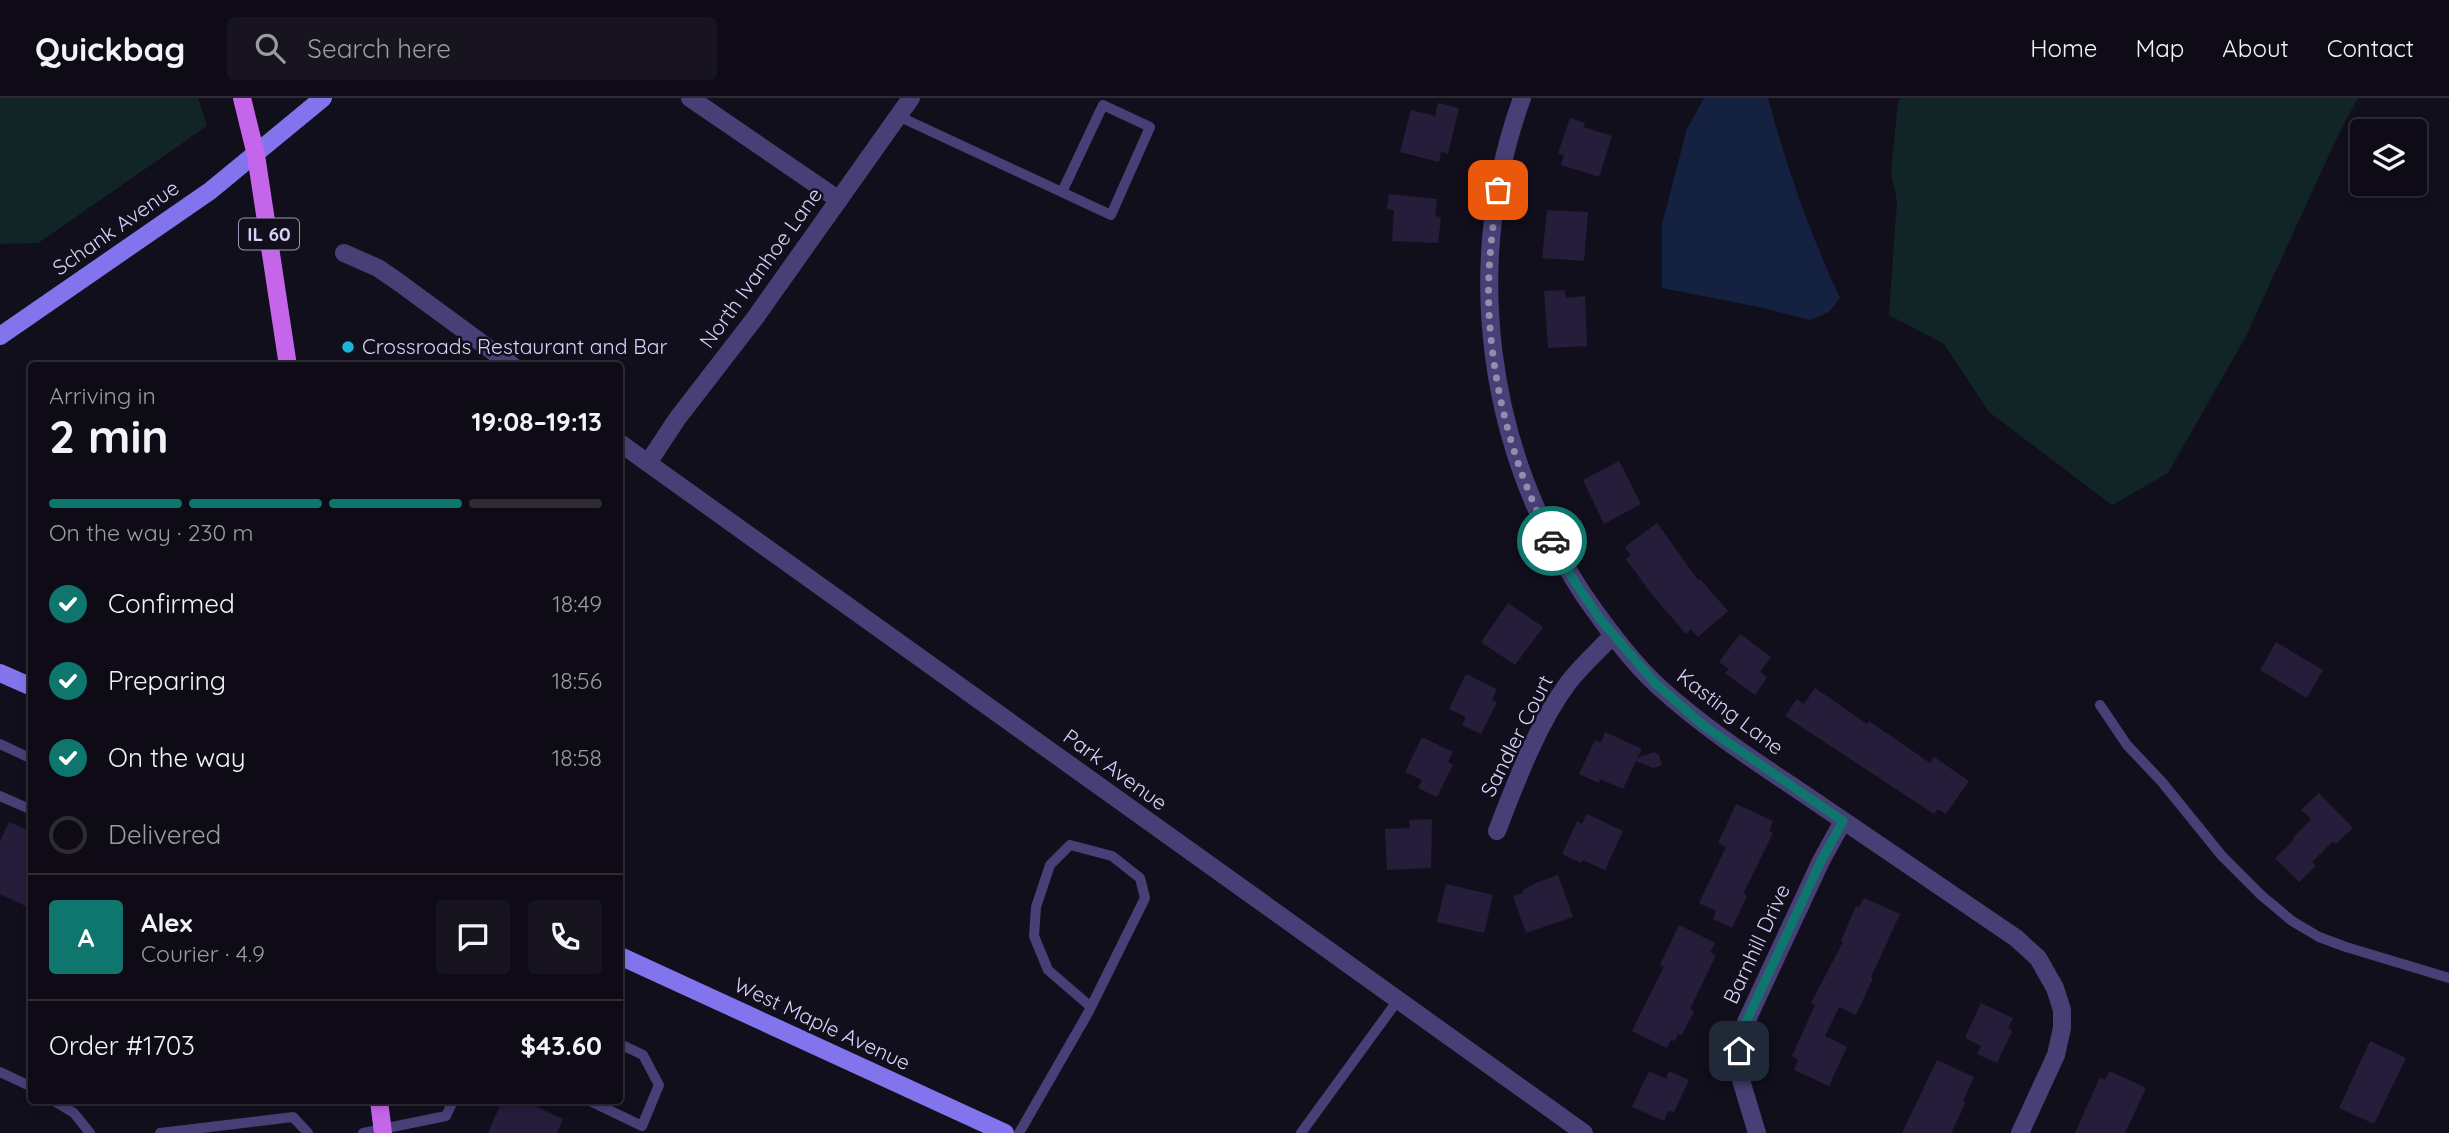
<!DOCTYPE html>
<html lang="en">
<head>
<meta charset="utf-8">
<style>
	body { margin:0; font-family:Quicksand,sans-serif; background:#17141f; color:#f1f3f6; height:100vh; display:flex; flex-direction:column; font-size:26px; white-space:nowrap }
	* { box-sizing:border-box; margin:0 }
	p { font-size:23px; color:#9b9ba1 }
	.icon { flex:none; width:38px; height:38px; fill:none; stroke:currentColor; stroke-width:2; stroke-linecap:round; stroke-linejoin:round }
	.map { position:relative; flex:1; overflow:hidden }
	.details { position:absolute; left:28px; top:264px; width:595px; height:742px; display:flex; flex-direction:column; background:#0e0b16; border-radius:7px; box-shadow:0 4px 10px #0003,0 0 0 2px #2e2b35 }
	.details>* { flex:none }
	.tools { position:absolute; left:2350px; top:21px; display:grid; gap:14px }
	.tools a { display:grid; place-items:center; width:77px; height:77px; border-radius:7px; background:#0e0b16; box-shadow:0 4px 10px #0003,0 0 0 2px #2e2b35; font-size:35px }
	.pin { position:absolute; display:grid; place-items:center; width:60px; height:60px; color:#fff; margin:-30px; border-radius:14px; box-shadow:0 4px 10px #0006 }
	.courier { position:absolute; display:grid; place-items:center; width:70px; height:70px; margin:-35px; border:5px solid #0f766e; border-radius:50%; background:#fff; color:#222; box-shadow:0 2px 9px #0007 }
	.overview em { font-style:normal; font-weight:700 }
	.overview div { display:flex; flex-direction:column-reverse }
	.overview { display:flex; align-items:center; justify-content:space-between; height:119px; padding:0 21px }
	h1 { font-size:46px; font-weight:700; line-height:52px }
	.bar { display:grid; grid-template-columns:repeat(4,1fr); gap:10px 7px; align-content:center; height:84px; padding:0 21px }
	.bar i { height:9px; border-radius:5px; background:#2e2b35 }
	.bar .current { background:#0f766e }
	.bar p { grid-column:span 4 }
	.line { display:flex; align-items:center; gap:18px; padding:0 21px; border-top:2px solid #2e2b35 }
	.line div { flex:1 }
	.round { display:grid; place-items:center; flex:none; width:74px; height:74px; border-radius:7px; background:#17141f }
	ol { padding:0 21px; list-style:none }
	li { display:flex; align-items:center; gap:21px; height:77px }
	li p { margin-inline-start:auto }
	li .icon { padding:7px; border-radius:50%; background:#0f766e; color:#fff; stroke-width:4 }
	li:last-child { color:#9b9ba1 }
	li i { width:38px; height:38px; border:4px solid #2e2b35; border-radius:50% }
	header { display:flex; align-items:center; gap:42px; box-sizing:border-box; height:98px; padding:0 35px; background:#0e0b16; border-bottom:2px solid #2e2b35 }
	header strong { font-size:33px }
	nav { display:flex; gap:38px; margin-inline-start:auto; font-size:24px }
	.search { width:490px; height:63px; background:#17141f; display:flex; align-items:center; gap:18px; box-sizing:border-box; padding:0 24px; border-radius:7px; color:#9b9ba1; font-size:26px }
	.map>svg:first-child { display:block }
	.green { fill:#122526 }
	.water { fill:#152140 }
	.building { fill:#261d3b }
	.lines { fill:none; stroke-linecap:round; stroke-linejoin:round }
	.lane { stroke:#474076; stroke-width:10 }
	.street { stroke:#474076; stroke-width:18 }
	.secondary { stroke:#8274ec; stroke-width:18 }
	.primary { stroke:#c566ea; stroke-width:18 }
	.done { stroke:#938dac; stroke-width:7; stroke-dasharray:0 12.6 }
	.route { stroke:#0f766e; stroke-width:9 }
	.poi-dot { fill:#1eb4d7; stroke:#120f1d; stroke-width:2.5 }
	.labels { text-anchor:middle; stroke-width:5; stroke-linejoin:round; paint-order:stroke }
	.shield { fill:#120f1d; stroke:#9d97b7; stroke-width:2 }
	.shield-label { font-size:19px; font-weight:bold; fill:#d9d1f9 }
	.street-label { font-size:21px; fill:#d9d1f9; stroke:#120f1d }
	.poi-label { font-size:21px; fill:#d9d1f9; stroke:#120f1d; text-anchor:start }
</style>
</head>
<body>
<header>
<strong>Quickbag</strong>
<div class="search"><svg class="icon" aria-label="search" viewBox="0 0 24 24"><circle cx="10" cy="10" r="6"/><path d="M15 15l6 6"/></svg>Search here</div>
<nav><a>Home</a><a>Map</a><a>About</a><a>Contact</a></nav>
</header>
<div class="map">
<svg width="2449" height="1035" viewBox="0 0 2449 1035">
	<rect width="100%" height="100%" fill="#120f1d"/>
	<!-- green -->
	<g class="green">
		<polygon points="0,0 198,0 207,28 38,145 0,146"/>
		<polygon points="1901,0 2358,0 2339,35 2245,240 2168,375 2112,407 1989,314 1944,246 1889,217 1897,103 1891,75 1898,4"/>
	</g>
	<!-- water -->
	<path class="water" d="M1704,0H1768C1786,68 1810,136 1840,200L1829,214L1810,222L1759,209L1662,190V126L1687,31Z"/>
	<!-- building -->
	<g class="building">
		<polygon points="1438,5 1459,10 1448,56 1441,54 1439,64 1400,54 1411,12 1435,18"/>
		<polygon points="1570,20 1585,25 1583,29 1612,38 1599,79 1561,67 1564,57 1558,55"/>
		<polygon points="1389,96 1437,101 1435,118 1441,119 1438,145 1392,143 1394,112 1387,111"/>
		<polygon points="1547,112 1588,114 1584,163 1542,160"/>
		<polygon points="1565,192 1566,200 1585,198 1587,248 1548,250 1544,193"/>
		<polygon points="1619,363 1641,406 1604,426 1583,382"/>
		<polygon points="1657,425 1698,482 1700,481 1728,513 1698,539 1691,531 1686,536 1650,494 1626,461 1631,457 1625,449"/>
		<polygon points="1508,505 1543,529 1515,567 1481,544"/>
		<polygon points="1740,536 1771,559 1760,574 1767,579 1755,597 1725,575 1729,571 1719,564"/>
		<polygon points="2276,544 2323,572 2307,600 2260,572"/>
		<polygon points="1466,576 1497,591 1492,602 1497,604 1481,636 1462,627 1466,619 1449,611"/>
		<polygon points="1815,590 1867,626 1869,623 1930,665 1934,659 1969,683 1946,716 1938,711 1934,716 1785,618 1797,601 1804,606"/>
		<polygon points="1605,634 1642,651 1637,660 1654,654 1659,657 1662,667 1653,670 1636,663 1623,691 1600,681 1599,685 1579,676 1595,642 1601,645"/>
		<polygon points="1422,639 1453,654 1448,664 1453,667 1437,699 1418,690 1422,682 1405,674"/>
		<polygon points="2319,695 2353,730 2336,746 2333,743 2312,764 2316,768 2299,784 2275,760 2293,743 2294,739 2311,721 2301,712"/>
		<polygon points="1736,706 1773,723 1769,733 1773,735 1743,796 1747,798 1732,830 1713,821 1716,813 1699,805 1726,749 1718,745"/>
		<polygon points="1587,716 1623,733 1605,772 1583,762 1581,765 1562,756 1577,723 1582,726"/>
		<polygon points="1432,721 1431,770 1387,772 1385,731 1410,730 1409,722"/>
		<polygon points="9,724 32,734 32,811 0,796 0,743"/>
		<polygon points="1558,777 1573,819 1526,835 1513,798 1523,795 1523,792 1536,785"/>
		<polygon points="1446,786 1493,797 1484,835 1437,824"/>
		<polygon points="1864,800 1900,816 1871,879 1873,880 1856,917 1839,909 1825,938 1847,949 1829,988 1794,972 1798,962 1792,958 1815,907 1811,905 1843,844 1841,843 1856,808 1859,809"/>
		<polygon points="1679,827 1715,845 1710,854 1716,857 1690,911 1694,913 1682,937 1678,936 1675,943 1671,942 1667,950 1632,933 1664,869 1660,867"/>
		<polygon points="1981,905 2013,920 2008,930 2012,933 1997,965 1977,956 1981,948 1965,940"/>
		<polygon points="2370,943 2406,960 2374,1026 2339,1010"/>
		<polygon points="1937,962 1974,979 1963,1003 1966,1004 1951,1035 1902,1035"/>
		<polygon points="1649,973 1666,981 1669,973 1689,982 1674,1014 1668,1013 1664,1023 1632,1009"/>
		<polygon points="2110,973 2146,990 2125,1035 2075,1035 2100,979 2105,982"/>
		<polygon points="502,1003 524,1003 563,1021 557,1035 488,1035"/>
	</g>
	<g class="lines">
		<!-- lane -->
		<g class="lane">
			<polyline points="898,18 1111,117 1150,29 1103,7 1062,94"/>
			<polyline points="2100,607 2127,647 2162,684 2222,758 2261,797 2292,823 2319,839 2346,849 2449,880"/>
			<polyline points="0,646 32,661"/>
			<polyline points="0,698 32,712"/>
			<polyline points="0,974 32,989"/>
			<polyline points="54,1003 74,1015 90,1035"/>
			<polyline points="590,1003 642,1028 659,987 643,957 620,946"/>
			<polyline points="160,1035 293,1019 308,1035"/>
			<polyline points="363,1035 446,1018 453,1003"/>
			<polyline points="1019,1035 1088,915 1145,800 1140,780 1112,758 1070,747 1050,767 1036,809 1034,838 1048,872 1091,909"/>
			<polyline points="1301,1035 1398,902"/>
		</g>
		<!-- street -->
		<g class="street">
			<polyline points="690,0 839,102"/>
			<path d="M1522,0C1462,166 1486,349 1583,496C1605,528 1630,562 1658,588C1705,631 1758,665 1810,700C1879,747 1947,793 2016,840L2038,860L2055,890L2062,912V930L2056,957L2020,1035"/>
			<polyline points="344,155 378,170 397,183 513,268"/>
			<polyline points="620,345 1584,1035"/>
			<polyline points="648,365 677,321 755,220 911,0"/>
			<path d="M1497,733C1516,684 1537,627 1568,585C1581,568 1598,553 1613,537"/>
			<polyline points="1757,1035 1741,982 1739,953 1746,924 1821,763 1843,723"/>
		</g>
		<!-- secondary -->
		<g class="secondary">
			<polyline points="0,238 210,93 323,0"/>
			<polyline points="0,575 32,589"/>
			<polyline points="620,858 1005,1035"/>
		</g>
		<!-- primary -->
		<g class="primary">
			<polyline points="242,0 256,57 288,268"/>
			<polyline points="379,1003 383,1035"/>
		</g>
	</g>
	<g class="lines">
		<!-- done -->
		<path class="done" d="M1498,92C1492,132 1487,173 1489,214C1493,292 1515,375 1552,443"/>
		<!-- route -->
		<polyline class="route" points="1552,443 1567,472 1600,521 1656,586 1704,628 1843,723 1821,763 1746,924 1739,953"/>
	</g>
	<!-- markers -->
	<circle class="poi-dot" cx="348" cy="249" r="7"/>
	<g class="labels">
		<!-- shield labels -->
		<rect class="shield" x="239" y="120.5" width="60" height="31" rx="5"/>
		<g class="shield-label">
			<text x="269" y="143">IL 60</text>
		</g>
		<!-- street labels -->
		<g class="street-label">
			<text transform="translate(116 130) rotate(-35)" y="7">Schank Avenue</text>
			<text transform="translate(761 170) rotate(-54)" y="7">North Ivanhoe Lane</text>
			<text transform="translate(1730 614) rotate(37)" y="7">Kasting Lane</text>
			<text transform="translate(1517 638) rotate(-63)" y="7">Sandler Court</text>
			<text transform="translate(1115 672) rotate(36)" y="7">Park Avenue</text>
			<text transform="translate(1757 846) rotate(-65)" y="7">Barnhill Drive</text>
			<text transform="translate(822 926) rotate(25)" y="7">West Maple Avenue</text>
		</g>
		<!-- poi labels -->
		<g class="poi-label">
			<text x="362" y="256">Crossroads Restaurant and Bar</text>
		</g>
	</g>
</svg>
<div class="tools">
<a><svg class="icon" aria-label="layers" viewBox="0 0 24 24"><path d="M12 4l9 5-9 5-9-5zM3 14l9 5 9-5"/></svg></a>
</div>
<div class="pin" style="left:1498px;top:92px;background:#ea580c"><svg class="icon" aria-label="bag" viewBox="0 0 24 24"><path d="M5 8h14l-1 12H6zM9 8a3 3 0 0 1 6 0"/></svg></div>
<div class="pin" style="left:1739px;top:953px;background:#1f2937"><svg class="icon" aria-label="home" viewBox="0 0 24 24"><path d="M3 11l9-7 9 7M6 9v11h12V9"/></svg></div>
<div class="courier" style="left:1552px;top:443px"><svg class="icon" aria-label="car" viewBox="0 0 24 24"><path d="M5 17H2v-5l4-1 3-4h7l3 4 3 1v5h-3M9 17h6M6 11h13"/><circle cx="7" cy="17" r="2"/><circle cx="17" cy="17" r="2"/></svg></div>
<section class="details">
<div class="overview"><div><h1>2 min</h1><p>Arriving in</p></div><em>19:08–19:13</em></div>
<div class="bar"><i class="current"></i><i class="current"></i><i class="current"></i><i></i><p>On the way · 230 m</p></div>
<ol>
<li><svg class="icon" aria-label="check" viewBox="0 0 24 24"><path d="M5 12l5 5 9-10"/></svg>Confirmed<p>18:49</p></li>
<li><svg class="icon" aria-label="check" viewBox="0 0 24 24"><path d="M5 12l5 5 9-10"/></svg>Preparing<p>18:56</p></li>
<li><svg class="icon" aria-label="check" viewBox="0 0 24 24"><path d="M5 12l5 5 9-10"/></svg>On the way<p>18:58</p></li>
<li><i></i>Delivered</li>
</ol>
<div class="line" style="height:126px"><b class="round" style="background:#0f766e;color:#fff">A</b><div><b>Alex</b><p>Courier · 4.9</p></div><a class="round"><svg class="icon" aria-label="chat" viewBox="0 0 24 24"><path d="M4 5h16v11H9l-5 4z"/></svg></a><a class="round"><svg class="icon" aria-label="phone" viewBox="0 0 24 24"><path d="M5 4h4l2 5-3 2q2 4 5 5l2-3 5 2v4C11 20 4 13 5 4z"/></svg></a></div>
<div class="line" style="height:91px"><div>Order #1703</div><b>$43.60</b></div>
</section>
</div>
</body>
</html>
